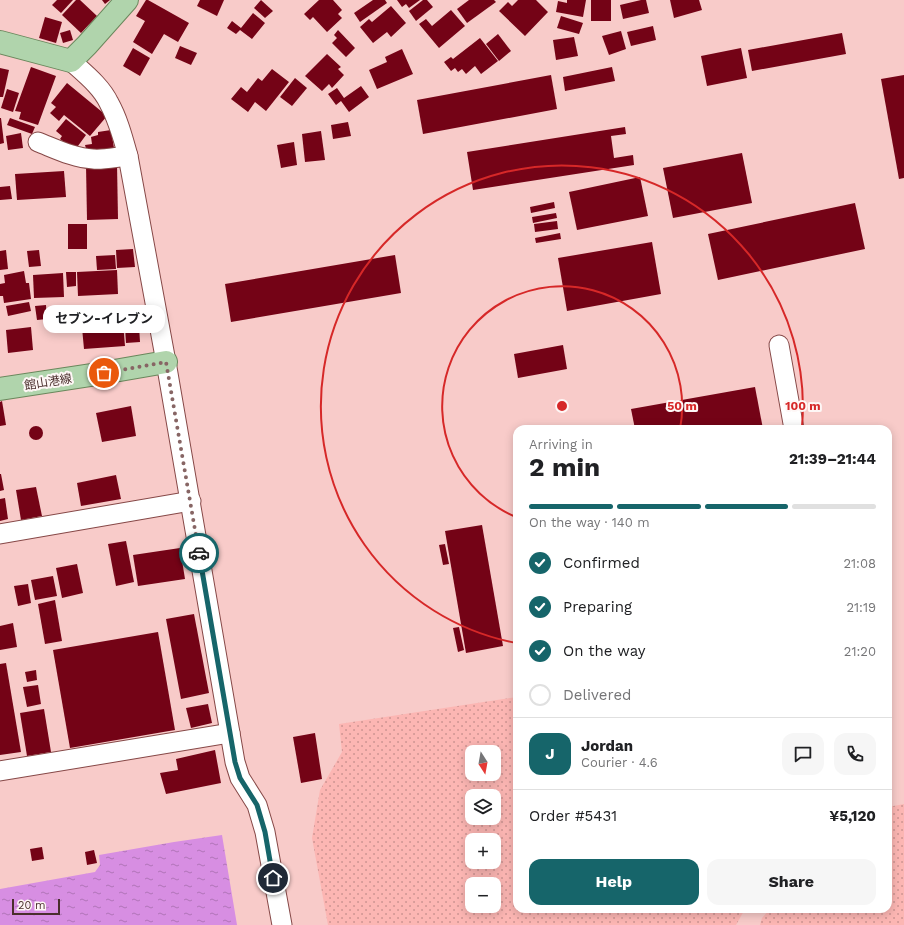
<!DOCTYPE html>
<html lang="en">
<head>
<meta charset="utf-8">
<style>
	body { margin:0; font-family:"Work Sans","Noto Sans JP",sans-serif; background:#f6f6f6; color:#202124; height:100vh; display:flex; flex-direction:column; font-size:15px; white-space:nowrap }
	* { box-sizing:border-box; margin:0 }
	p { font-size:13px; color:#757577 }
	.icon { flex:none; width:22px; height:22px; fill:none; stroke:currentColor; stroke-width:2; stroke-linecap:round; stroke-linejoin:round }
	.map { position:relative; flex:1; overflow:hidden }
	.details { position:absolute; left:513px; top:425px; width:379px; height:488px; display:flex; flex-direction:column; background:#fff; border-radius:12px; box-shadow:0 2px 10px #0003 }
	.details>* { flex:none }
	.needle { width:26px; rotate:169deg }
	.controls { position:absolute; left:465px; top:745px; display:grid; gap:8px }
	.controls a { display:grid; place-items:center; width:36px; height:36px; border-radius:8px; background:#fff; box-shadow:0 2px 10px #0003; font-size:20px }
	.scale { position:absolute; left:12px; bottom:10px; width:48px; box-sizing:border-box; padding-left:4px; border:2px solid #4a2e2d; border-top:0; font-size:11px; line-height:14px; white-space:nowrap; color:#4a2e2d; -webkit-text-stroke:3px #fef7f6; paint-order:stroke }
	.pin { position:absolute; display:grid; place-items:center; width:34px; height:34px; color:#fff; margin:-17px; border:2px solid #fff; border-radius:50%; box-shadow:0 1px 4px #0007 }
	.courier { position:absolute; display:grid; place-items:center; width:40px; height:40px; margin:-20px; border:3px solid #16656a; border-radius:50%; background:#fff; color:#222; box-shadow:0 1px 5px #0007 }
	.bubble { position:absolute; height:28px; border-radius:12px; background:#fff; box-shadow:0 2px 10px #0003; font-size:13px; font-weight:700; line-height:28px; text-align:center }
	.head em { font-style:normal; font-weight:700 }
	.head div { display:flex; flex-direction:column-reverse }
	.head { display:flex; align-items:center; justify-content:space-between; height:68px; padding:0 16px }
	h1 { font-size:26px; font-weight:700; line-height:30px }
	.bar { display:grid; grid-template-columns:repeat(4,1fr); gap:6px 4px; align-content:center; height:48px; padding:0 16px }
	.bar i { height:5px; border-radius:3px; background:#e0e0e0 }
	.bar .active { background:#16656a }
	.bar p { grid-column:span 4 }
	.line { display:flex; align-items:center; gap:10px; padding:0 16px; border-top:1px solid #e0e0e0 }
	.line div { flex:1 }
	.round { display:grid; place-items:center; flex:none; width:42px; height:42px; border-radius:12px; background:#f6f6f6 }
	ol { padding:0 16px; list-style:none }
	li { display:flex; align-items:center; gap:12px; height:44px }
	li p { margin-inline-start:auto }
	li .icon { padding:4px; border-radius:50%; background:#16656a; color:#fff; stroke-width:4 }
	li:last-child { color:#757577 }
	li i { width:22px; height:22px; border:2px solid #e0e0e0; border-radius:50% }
	.action { display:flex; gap:8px; margin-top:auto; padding:8px 16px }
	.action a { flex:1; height:46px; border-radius:12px; background:#16656a; color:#fff; font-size:16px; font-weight:700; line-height:46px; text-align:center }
	.action a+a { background:#f6f6f6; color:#202124 }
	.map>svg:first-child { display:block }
	.grass { fill:url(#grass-dots); fill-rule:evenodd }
	.water { fill:url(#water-ripples) }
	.building { fill:#740316 }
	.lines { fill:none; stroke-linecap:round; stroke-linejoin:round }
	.minor-casing { stroke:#864847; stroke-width:21 }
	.major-casing { stroke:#6a875c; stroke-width:24 }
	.minor { stroke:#fff; stroke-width:19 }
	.major { stroke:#b0d4ac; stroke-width:22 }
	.done { stroke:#876564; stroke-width:4; stroke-dasharray:0 7.2 }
	.route { stroke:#16656a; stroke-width:5 }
	.ring { fill:none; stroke:#d62828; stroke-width:2 }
	.labels { text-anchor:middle; stroke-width:4; stroke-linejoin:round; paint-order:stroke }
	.street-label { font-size:12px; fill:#4a2e2d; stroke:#fef7f6 }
	.centre { fill:#d62828; stroke:#fef7f6; stroke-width:2 }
	.ring-label { font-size:12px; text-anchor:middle; font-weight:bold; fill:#d62828; stroke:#fef7f6; stroke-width:4; stroke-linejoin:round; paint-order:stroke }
</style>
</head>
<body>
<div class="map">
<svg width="904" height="925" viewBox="0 0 904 925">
	<defs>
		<pattern id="grass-dots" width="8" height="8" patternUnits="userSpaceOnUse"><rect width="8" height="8" fill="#fcb6b3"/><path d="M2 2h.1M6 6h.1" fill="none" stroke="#ce9492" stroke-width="1.8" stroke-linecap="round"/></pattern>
		<pattern id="water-ripples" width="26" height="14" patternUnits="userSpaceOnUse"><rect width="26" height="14" fill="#d78ee2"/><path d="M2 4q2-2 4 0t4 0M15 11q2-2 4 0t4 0" fill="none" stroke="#b074b8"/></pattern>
	</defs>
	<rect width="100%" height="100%" fill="#f8cbc9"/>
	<!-- grass -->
	<g class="grass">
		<path d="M517,697V909H745L736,925H328L312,838L320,790L342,752L339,724ZM472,752H494V774H472ZM472,796H494V818H472ZM472,840H494V862H472ZM472,884H494V906H472Z"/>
		<polygon points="904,804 904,925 760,925 762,918 770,909 888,909 888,807"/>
	</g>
	<!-- water -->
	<polygon class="water" points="222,835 237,925 0,925 0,889 95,872 100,865 99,855 174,842"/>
	<!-- building -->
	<g class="building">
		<polygon points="57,0 73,0 61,13 52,5"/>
		<polygon points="76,0 80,0 97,16 81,33 62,15"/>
		<polygon points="102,0 110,0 105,4"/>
		<polygon points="146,0 148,0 189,23 178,42 164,34 152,54 133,42 145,21 136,16"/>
		<polygon points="200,0 224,0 217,16 197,6"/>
		<polygon points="261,0 273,11 265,18 254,8"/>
		<polygon points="319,0 333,0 342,10 338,14 342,18 327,32 313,17 310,20 304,14"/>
		<polygon points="373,0 385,0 387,3 360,22 354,13"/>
		<polygon points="397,0 420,0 409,8 406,4 402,7"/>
		<polygon points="423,0 427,0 433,7 416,21 409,11"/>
		<polygon points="469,0 494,0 496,2 467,23 457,9"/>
		<polygon points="518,0 536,0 548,12 525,36 499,11 508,2 512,6"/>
		<polygon points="567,0 586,0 583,17 556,12 558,1 567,3"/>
		<rect x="591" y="0" width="20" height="21"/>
		<polygon points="641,0 646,0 649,13 623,19 620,5"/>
		<polygon points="670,0 699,0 702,10 674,18"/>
		<polygon points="391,6 406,23 391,37 387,32 373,43 360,27 369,19 372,22"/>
		<polygon points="451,10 465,26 439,48 419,24 426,19 432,26"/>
		<polygon points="253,13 265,23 252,39 240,30 236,34 227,28 232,21 241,28"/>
		<polygon points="561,16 583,23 579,34 557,28"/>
		<polygon points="45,17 62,22 56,43 39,38"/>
		<polygon points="653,26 656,40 631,46 627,32"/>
		<polygon points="70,30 73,40 63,43 60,33"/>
		<polygon points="338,30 355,48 346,57 332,43 337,38 334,35"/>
		<polygon points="621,31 626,49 609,55 602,36"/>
		<polygon points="842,33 846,54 752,71 748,50"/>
		<polygon points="498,34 511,51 499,61 486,44"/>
		<polygon points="574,37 578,56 556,60 553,40"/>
		<polygon points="480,38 498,61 481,74 475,66 466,74 462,69 458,72 455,68 451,71 444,62 451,57 453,59"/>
		<polygon points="180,46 197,53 191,65 175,58"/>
		<polygon points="133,48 150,58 140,76 123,66"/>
		<polygon points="741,48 747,78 707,86 701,56"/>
		<polygon points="402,49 413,74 377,89 369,70 387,62 385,57"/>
		<polygon points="327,54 341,67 338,69 344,75 332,88 329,84 322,91 305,76"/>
		<polygon points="31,67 56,76 38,125 19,119 21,112 15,111"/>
		<polygon points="612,67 615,81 565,91 563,77"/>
		<polygon points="0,68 9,70 3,97 0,97"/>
		<polygon points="272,69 289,82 266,111 255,102 248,112 231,99 241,87 247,92 258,78 262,81"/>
		<polygon points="551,75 557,109 423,134 417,100"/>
		<polygon points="904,75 904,178 899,179 881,79"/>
		<polygon points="295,78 307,88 292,106 280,97"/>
		<polygon points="67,83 107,116 90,136 64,115 59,121 50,113 56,107 51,103"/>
		<polygon points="361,86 369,97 349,112 341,101 336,105 328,94 337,88 344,98"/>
		<polygon points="7,89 19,93 13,112 1,108"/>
		<polygon points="0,118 1,118 4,143 0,144"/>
		<polygon points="10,118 35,127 32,134 7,125"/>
		<polygon points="66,119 86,135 75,150 60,139 62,136 56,131"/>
		<polygon points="348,122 351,136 333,139 331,125"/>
		<polygon points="625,127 626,134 611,136 614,158 633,155 634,165 473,190 467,152"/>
		<polygon points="111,130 115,154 87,152 85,145 92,144 91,137 98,135 98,132"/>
		<polygon points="321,131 325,160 305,162 302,134"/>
		<polygon points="21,133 23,148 8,150 6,136"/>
		<polygon points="294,142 297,165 281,168 277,145"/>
		<polygon points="742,153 752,203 673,218 663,168"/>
		<polygon points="117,164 118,219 87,220 86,165"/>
		<polygon points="64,171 66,197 17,200 15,174"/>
		<polygon points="640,177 648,216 577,230 569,192"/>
		<polygon points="10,186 12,199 0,200 0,187"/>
		<polygon points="554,202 555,208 531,213 530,207"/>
		<polygon points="855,203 865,249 718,280 708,234"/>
		<polygon points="556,213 557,218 533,223 532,217"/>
		<polygon points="557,221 558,229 535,232 534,224"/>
		<rect x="68" y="224" width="19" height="25"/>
		<polygon points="560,233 561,239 536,243 535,238"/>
		<polygon points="652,242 661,294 567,311 558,258"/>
		<polygon points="133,249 135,267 117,268 116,250"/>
		<polygon points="6,250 8,269 0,270 0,251"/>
		<polygon points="39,250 41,266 29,267 27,251"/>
		<polygon points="115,255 116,269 97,270 96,256"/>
		<polygon points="395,255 401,293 231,322 225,284"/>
		<polygon points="117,270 118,294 78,296 77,272"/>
		<polygon points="24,271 26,283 29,283 31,299 4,303 3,296 0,296 0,284 5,283 4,275"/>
		<polygon points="66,272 76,272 76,286 67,287"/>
		<polygon points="63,273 64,297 34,298 33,275"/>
		<polygon points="29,302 31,311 8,316 6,306"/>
		<polygon points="46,305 47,319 37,320 35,306"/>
		<polygon points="99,316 100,325 123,323 125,346 84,349 81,317"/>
		<polygon points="125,326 139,326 140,342 126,343"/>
		<polygon points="31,327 33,350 8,353 6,330"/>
		<polygon points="563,345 567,369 518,378 514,354"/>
		<polygon points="755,387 763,429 635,429 631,409"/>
		<polygon points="2,401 6,425 0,426 0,402"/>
		<polygon points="131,406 136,436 102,442 96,413"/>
		<circle cx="36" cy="433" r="7"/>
		<polygon points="0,474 1,474 4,490 0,491"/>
		<polygon points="116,475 121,499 81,506 77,483"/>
		<polygon points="36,487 42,516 21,520 16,490"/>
		<polygon points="5,498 8,519 0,521 0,499"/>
		<polygon points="482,525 503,646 466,653 445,531"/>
		<polygon points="126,541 134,582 116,586 108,544"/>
		<polygon points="445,544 449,564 443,565 439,545"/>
		<polygon points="180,548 185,579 138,586 133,555"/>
		<polygon points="77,564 83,593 62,598 56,568"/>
		<polygon points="53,576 57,596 35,600 31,580"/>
		<polygon points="28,584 31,603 18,606 14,586"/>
		<polygon points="55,600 62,641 45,644 38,604"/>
		<polygon points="194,614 209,693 181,699 166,619"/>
		<polygon points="13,623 17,647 0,650 0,626"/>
		<polygon points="459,627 464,650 458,652 453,628"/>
		<polygon points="158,632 175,730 70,748 53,650"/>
		<polygon points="6,663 21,752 0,755 0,664"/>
		<polygon points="36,670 37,680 27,682 25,672"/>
		<polygon points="38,685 41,704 27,707 23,687"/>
		<polygon points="208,704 212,723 191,728 186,708"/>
		<polygon points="44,709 51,752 27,756 20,713"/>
		<polygon points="315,733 322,779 301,783 293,737"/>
		<polygon points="215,750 221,783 166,794 160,773 178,770 176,759"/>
		<polygon points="42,847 44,859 32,861 30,849"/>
		<polygon points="94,850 97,863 87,865 85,852"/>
	</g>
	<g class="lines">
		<!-- minor casing -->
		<g class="minor-casing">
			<g id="minor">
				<path d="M71,61C84,73 101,86 109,103C118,119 123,138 128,156L166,362L235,762L240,778L257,805L265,832L282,925"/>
				<path d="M38,142C56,149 74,158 93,159C104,160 116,157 128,156"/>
				<polyline points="779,345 794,429"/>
				<polyline points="0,534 191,501"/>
				<polyline points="0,771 230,733"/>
			</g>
		</g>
		<!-- major casing -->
		<g class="major-casing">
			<g id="major">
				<polyline points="0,42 71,61 87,45 127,0"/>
				<polyline points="0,389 91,375 166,362"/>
			</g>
		</g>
		<!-- minor -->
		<use href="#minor" class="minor"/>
		<!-- major -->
		<use href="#major" class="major"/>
	</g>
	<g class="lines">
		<!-- done -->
		<polyline class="done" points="104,373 166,362 199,553"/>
		<!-- route -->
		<polyline class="route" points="199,553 230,733 235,762 240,778 257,805 265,832 273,878"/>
	</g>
	<!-- distance rings -->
	<g class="ring">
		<path d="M516 517A120 120 0 1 1 680 429"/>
		<path d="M516 643A241 241 0 1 1 802 427"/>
	</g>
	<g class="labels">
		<!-- street labels -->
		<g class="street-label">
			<text transform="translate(48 382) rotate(-9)" y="4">館山港線</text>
		</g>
	</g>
	<circle cx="562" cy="406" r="6" class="centre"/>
	<g class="ring-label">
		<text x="682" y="410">50 m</text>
		<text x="803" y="410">100 m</text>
	</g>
</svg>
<div class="controls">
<a><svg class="needle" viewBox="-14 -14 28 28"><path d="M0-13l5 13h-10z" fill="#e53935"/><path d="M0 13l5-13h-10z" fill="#757577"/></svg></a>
<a><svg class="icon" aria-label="layers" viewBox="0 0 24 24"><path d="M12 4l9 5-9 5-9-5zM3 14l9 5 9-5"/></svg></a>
<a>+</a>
<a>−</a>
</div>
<div class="scale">20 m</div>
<div class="pin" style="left:104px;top:373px;background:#ea580c"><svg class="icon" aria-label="bag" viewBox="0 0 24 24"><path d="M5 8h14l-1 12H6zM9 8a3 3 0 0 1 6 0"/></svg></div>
<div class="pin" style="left:273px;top:878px;background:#1f2937"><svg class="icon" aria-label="home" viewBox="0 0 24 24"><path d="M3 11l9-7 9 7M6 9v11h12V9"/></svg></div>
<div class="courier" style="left:199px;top:553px"><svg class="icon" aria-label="car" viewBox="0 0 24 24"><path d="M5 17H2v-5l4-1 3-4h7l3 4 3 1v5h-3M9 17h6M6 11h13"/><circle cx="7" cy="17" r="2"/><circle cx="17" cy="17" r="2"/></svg></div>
<div class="bubble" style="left:43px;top:305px;width:122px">セブン-イレブン</div>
<section class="details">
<div class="head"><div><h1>2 min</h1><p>Arriving in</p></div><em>21:39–21:44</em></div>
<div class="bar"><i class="active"></i><i class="active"></i><i class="active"></i><i></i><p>On the way · 140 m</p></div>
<ol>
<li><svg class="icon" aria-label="check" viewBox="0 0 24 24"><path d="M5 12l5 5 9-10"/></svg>Confirmed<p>21:08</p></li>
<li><svg class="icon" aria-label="check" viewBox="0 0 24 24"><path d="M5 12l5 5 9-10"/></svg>Preparing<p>21:19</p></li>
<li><svg class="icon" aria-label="check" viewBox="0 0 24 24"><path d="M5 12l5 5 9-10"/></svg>On the way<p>21:20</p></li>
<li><i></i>Delivered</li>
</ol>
<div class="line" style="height:72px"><b class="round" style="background:#16656a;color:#fff">J</b><div><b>Jordan</b><p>Courier · 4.6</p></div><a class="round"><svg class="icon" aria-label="chat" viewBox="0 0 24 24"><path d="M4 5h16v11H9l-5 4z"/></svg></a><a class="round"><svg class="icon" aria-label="phone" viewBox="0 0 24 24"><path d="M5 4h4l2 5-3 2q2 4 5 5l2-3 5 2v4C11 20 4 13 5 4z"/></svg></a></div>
<div class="line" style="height:52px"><div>Order #5431</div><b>¥5,120</b></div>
<div class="action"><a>Help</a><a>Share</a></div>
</section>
</div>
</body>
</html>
